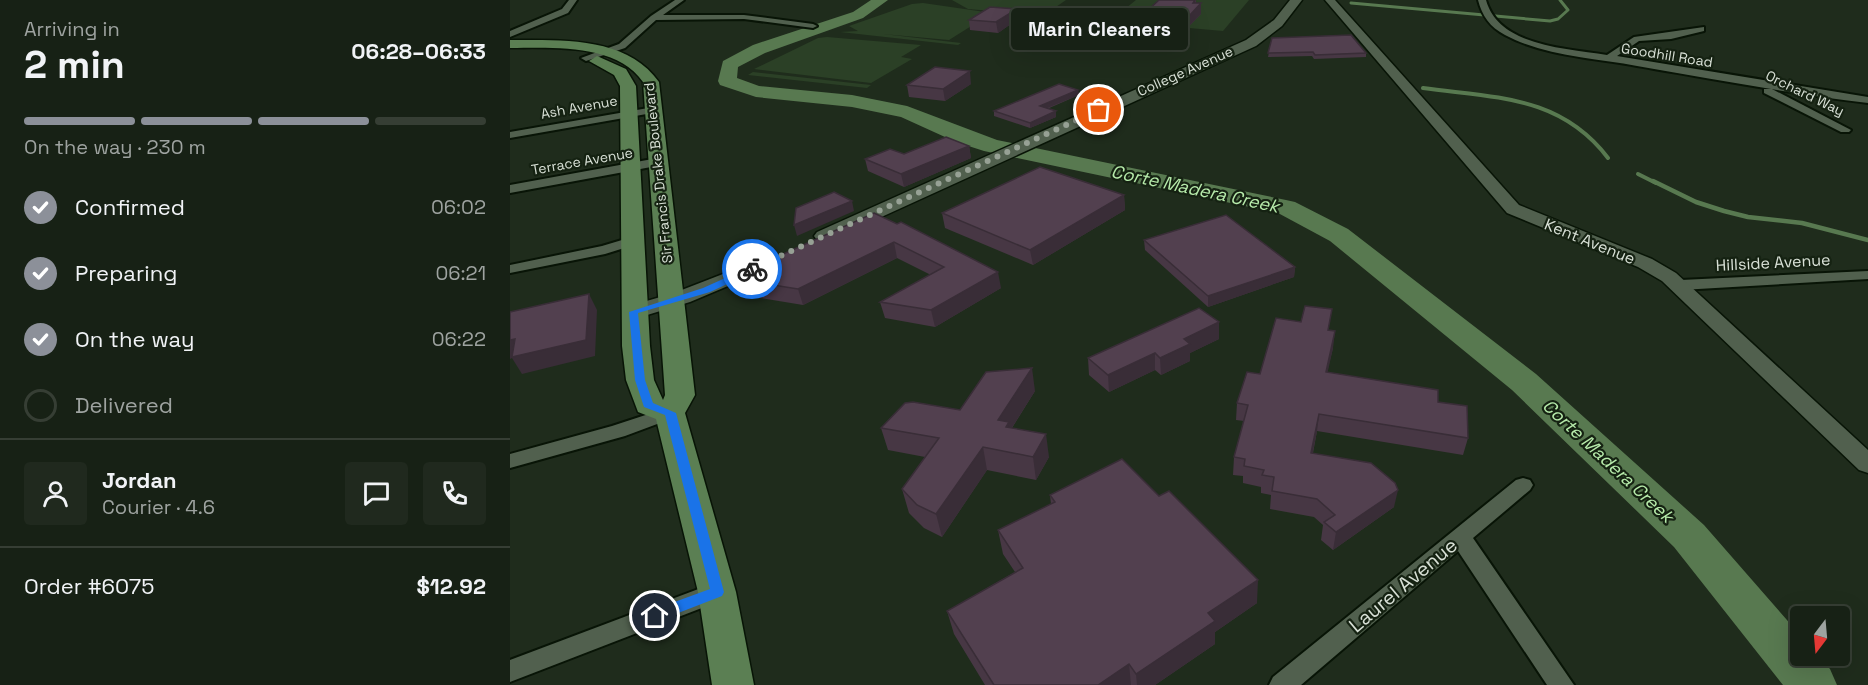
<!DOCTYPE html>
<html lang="en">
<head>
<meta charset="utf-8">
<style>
	body { margin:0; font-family:"Space Grotesk",sans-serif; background:#20291e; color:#f1f3f6; height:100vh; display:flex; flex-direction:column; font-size:22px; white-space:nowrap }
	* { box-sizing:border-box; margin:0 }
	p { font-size:20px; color:#9ea3a0 }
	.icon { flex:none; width:33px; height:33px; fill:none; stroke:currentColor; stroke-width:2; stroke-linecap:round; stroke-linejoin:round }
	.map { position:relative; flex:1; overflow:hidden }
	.sheet { display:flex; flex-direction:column; background:#172115; width:510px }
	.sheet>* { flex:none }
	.needle { width:39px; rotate:196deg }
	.fabs { position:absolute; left:1280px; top:606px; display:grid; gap:12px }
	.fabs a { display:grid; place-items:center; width:60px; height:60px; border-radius:6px; background:#172115; box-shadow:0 6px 24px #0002,0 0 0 2px #363e34; font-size:30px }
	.pin { position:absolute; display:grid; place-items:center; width:51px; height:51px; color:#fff; margin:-26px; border:3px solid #fff; border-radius:50%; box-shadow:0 2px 6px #0007 }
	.courier { position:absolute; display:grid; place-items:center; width:60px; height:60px; margin:-30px; border:4px solid #1a73e8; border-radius:50%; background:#fff; color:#222; box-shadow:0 2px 8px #0007 }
	.bubble { position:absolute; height:42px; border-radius:6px; background:#172115; box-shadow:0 6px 24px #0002,0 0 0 2px #363e34; font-size:20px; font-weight:600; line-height:42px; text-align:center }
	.summary em { font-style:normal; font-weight:600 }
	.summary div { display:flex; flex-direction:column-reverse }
	.summary { display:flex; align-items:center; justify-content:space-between; height:102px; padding:0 24px }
	h1 { font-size:39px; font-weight:600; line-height:45px }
	.bar { display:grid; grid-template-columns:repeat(4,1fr); gap:9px 6px; align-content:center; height:72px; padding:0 24px }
	.bar i { height:8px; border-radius:4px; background:#363e34 }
	.bar .on { background:#8c9099 }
	.bar p { grid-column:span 4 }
	.line { display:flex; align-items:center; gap:15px; padding:0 24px; border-top:2px solid #363e34 }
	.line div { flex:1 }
	.round { display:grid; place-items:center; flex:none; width:63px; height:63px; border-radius:6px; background:#20291e }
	ol { padding:0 24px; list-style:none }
	li { display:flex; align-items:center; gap:18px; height:66px }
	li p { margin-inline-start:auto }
	li .icon { padding:6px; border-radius:50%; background:#8c9099; color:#fff; stroke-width:4 }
	li:last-child { color:#9ea3a0 }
	li i { width:33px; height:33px; border:3px solid #363e34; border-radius:50% }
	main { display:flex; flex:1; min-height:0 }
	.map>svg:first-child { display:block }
	.green { fill:#2b4026 }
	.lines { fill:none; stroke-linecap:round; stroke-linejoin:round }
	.stream-far2 { stroke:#587950; stroke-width:3 }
	.stream-far1 { stroke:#587950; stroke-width:4 }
	.stream { stroke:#587950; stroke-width:4.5 }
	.river { fill:#587950; fill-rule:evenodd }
	.minor-casing { stroke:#081406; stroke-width:4 }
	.tertiary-casing { stroke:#081406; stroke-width:3 }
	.secondary-casing { stroke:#081406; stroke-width:3 }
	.primary-casing { stroke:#081406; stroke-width:3 }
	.minor { fill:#51604e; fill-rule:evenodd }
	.tertiary { fill:#51604e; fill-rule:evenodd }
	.secondary { fill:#51604e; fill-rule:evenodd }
	.primary { fill:#5b7f53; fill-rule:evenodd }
	.wall { fill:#473744 }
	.shaded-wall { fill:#392d37 }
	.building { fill:#52404f; stroke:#392d37; stroke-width:1.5 }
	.route { fill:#1a73e8 }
	.done { stroke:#97a195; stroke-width:6; stroke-dasharray:0 10.8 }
	.labels { text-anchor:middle; stroke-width:4.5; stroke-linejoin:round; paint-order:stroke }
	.far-street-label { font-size:14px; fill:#d8e0d6; stroke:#152212 }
	.street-label { font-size:16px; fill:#d8e0d6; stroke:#152212 }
	.water-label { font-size:18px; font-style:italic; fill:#b7ebab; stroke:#152212 }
	.near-street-label { font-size:20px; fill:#d8e0d6; stroke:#152212 }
</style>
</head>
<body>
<main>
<section class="sheet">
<div class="summary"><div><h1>2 min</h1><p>Arriving in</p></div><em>06:28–06:33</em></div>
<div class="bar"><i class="on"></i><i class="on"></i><i class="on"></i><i></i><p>On the way · 230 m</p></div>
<ol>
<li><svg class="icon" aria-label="check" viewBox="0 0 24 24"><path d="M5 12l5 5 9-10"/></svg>Confirmed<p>06:02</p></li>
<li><svg class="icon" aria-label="check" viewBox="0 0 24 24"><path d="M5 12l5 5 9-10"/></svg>Preparing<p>06:21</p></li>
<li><svg class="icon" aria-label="check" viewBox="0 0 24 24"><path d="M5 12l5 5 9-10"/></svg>On the way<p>06:22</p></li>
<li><i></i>Delivered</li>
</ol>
<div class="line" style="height:108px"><a class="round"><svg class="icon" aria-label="person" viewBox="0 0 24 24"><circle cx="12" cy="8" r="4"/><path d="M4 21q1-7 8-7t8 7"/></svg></a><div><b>Jordan</b><p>Courier · 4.6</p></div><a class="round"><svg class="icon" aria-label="chat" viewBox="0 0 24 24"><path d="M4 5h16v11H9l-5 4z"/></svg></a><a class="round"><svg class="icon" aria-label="phone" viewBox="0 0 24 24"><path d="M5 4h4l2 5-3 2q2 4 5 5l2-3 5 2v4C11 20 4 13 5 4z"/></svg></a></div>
<div class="line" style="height:78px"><div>Order #6075</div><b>$12.92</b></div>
</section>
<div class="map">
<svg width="1358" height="685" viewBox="0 0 1358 685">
	<rect width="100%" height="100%" fill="#1f2c1c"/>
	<!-- green -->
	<g class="green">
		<polygon points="442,0 556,0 543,9 516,14 458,9"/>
		<polygon points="626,0 739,0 713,31 600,21"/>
		<polygon points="413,3 482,13 439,40 373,34 451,43 448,45 330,32 348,31 339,26 402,4"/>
		<polygon points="317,37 411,45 391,57 402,59 361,83 244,69 308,38"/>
		<polygon points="243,72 361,85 357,88 238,75"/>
	</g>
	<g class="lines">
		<!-- stream-far2 -->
		<polyline class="stream-far2" points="841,3 1040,21 1048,19 1058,10 1050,0"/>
		<!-- stream-far1 -->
		<g class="stream-far1">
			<path d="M913,88C985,98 1050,95 1098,158"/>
			<polyline points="1128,174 1146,183"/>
		</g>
		<!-- stream -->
		<polyline class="stream" points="1143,181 1186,202 1214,211 1238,217 1292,223 1358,240"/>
		<!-- river -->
		<polygon class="river" points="361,0 378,0 353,18 255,53 228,67 227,78 249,86 342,95 397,106 487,140 776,200 785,202 838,229 1026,374 1194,525 1290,635 1290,656 1308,656 1320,669 1327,685 1273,685 1164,547 1002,390 820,241 768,213 474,151 446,142 391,117 342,107 246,97 210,85 208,81 213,61 243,45 343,12"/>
		<!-- minor casing -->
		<g class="minor-casing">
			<g id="minor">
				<polygon points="59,0 67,0 58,13 0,37 0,31 52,9"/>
				<polygon points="165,0 174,0 153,15 234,15 303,24 307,26 303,28 234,19 146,20 115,48 76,61 71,58 109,44 141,16"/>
				<path d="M968,0H976C989,47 1057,48 1097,55L1124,37L1194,27V31L1161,39L1129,41L1107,56L1358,97V103C1281,94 1204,79 1127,66C1085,58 1034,56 995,35C980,27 972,16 968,0Z"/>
				<polygon points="1254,89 1262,89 1341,130 1339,132 1331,132 1254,93"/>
				<polygon points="144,107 149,110 148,112 0,138 0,132"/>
				<polygon points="148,158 152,159 152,165 0,193 0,185"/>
				<polygon points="122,237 129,241 127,244 95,254 0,273 0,265 92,246"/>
				<polygon points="1358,271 1358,279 1171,290 1163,285 1171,280"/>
				<polygon points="160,407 166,409 169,413 166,417 115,436 0,468 0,454 102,426"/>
				<polygon points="1013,478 1020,480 1023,485 1020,490 963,538 1064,685 1037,685 948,551 791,685 759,685 763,677 1006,480"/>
				<polygon points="207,582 215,585 218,592 215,599 0,682 0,660"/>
			</g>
		</g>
		<!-- tertiary casing -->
		<g class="tertiary-casing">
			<polygon id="tertiary" points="815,0 825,0 1009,205 1142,259 1166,273 1358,450 1358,473 1349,470 1152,281 1128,267 997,213"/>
		</g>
		<!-- secondary casing -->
		<g class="secondary-casing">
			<g id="secondary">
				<polygon points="780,0 792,0 772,26 746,46 321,240 307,240 304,236 307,232 736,40 764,20"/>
				<polygon points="249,260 256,262 260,266 256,270 180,302 124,319 116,317 113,312 116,307 164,293"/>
			</g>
		</g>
		<!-- primary casing -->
		<g class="primary-casing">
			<path id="primary" d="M0,40C51,40 117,36 149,82L185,395L175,413L226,592L244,685H202L188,592L146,419L128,412L116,380L112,346L110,86L104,75L79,61L87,56L116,69L126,86L140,346L144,380L153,400L155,395L133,82C106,43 42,48 0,48Z"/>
		</g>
		<!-- minor -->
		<use href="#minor" class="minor"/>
		<!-- tertiary -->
		<use href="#tertiary" class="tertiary"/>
		<!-- secondary -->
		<use href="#secondary" class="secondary"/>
		<!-- primary -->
		<use href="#primary" class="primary"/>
	</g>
	<!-- wall -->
	<g class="wall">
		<polygon points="658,0 686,0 686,3 691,3 691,14 679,26 636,23 636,12"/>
		<polygon points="508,19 488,33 460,30 459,20"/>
		<polygon points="762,38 856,53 856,57 804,59 802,56 758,57"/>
		<polygon points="461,84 435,101 399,97 397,85"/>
		<polygon points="568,90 569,95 537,109 546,117 520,128 484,116 484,111"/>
		<polygon points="459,146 461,158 394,187 358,171 355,159"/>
		<polygon points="614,195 615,210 523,265 435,228 432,213"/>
		<polygon points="364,213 491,288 425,327 375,318 370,302 421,275 387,258 293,305 226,294 220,278"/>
		<polygon points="634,240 785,267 784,277 698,307 635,250"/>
		<polygon points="709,322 709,339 680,353 680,361 651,375 645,370 599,392 579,375 578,358"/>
		<polygon points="819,330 823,348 817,372 928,402 958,438 953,455 807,431 803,453 884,507 823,550 811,540 813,525 804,517 760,509 761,495 751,493 751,487 733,483 733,476 723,475 724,457 734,421 726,420 727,403 750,374"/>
		<polygon points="525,391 502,428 539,457 526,480 477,470 432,537 414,528 399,513 392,489 415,457 378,450 371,428 450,410"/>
		<polygon points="540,495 747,603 705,632 705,644 645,685 475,685 444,634 437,611 505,572 493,554 488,530 541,504"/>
	</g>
	<!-- shaded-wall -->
	<g class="shaded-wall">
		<polygon points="685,0 686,9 691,3 691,14 679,26 679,16 683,3"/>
		<polygon points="507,9 508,19 488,33 486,22"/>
		<polygon points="460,71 461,84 435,101 433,89"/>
		<polygon points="568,90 569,95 530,111 530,106"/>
		<polygon points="546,111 546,117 520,128 520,123"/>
		<polygon points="459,146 461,158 394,187 391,174"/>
		<polygon points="614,195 615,210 523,265 520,250"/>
		<polygon points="342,201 344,211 287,236 284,225"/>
		<polygon points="384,242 387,258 293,305 288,289"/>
		<polygon points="785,267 784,277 698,307 698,296"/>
		<polygon points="488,272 491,288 425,327 421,310"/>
		<polygon points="79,294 87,310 85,356 12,374 2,358 0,359 0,340 5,339"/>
		<polygon points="709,322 709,339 680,353 680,361 651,375 650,358 674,339"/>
		<polygon points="825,331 823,348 814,389 816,372"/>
		<polygon points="645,353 645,370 599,392 598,375"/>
		<polygon points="522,368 525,391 501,429 488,420"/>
		<polygon points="809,414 807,431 799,471 801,453"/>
		<polygon points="536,434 539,457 526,480 523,457"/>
		<polygon points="473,447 477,470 432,537 426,514"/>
		<polygon points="888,490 884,507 823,550 826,532"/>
		<polygon points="748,580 747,603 705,632 705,644 645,685 627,685 626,674 698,613"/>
		<polygon points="619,664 621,685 588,685"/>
	</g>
	<!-- building -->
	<g class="building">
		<polygon points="649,0 685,0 683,3 691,3 679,16 636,12"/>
		<polygon points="480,7 507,9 486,22 459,20"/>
		<polygon points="841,35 856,53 805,55 803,52 758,53 762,38"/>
		<polygon points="425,67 460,71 433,89 397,85"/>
		<polygon points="549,84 568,90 530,106 546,111 520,123 484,111"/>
		<polygon points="436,137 459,146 391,174 355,159 380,149 394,154"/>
		<polygon points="530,167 614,195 520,250 432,213"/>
		<polygon points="324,192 342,201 284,225 286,208"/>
		<polygon points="364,213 387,224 391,222 488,272 421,310 370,302 434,267 384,242 288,289 220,278"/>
		<polygon points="716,215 785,267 698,296 634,240"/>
		<polygon points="79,294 76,340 2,357 5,339 0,340 0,312"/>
		<polygon points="795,306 822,309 818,330 825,331 816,372 928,390 928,402 957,406 958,438 809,414 801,453 861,463 885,483 888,490 826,532 814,522 825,515 807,499 762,491 764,477 752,475 754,470 734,466 735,459 724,457 738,405 727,403 737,372 750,374 766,318 791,322"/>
		<polygon points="689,308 709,322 674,339 680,344 650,358 645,353 598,375 578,358"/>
		<polygon points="522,368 488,420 499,422 496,427 536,434 523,457 473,447 426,514 407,505 392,489 429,438 371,428 395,403 403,402 450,410 476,372"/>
		<polygon points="612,459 649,496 659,491 748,580 698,613 705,621 626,674 619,664 588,685 484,685 437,611 513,568 488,530 545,502 540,495"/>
	</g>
	<!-- route -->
	<polygon class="route" points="242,266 247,269 245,271 200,292 128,313 135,380 143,403 166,413 214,592 212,596 145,622 140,620 138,616 140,611 200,589 155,415 134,407 125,380 119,312 193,288"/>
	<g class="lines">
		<!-- done -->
		<polyline class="done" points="242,269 589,110"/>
	</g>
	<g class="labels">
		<!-- far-street labels -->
		<g class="far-street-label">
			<text transform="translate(1157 55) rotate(9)" y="5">Goodhill Road</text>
			<text transform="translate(675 71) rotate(-24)" y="5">College Avenue</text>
			<text transform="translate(1295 93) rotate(26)" y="5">Orchard Way</text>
			<text transform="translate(69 107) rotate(-10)" y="5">Ash Avenue</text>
			<text transform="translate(72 161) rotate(-10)" y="5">Terrace Avenue</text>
			<text transform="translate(148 173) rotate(-96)" y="5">Sir Francis Drake Boulevard</text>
		</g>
		<!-- street labels -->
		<g class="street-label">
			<text transform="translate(1080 241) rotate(22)" y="6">Kent Avenue</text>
			<text transform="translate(1263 262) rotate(-3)" y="6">Hillside Avenue</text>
		</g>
		<!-- water labels -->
		<g class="water-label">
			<text transform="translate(685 189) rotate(12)" y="6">Corte Madera Creek</text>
			<text transform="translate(1098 461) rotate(43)" y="6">Corte Madera Creek</text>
		</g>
		<!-- near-street labels -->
		<g class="near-street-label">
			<text transform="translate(893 585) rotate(-40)" y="7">Laurel Avenue</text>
		</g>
	</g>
</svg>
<div class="fabs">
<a><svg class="needle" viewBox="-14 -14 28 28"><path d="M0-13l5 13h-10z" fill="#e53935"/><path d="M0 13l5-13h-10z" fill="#9ea3a0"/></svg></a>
</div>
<div class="pin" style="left:589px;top:110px;background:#ea580c"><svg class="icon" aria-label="bag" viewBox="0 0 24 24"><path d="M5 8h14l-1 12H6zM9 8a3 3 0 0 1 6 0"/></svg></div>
<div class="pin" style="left:145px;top:616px;background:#1f2937"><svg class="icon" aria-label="home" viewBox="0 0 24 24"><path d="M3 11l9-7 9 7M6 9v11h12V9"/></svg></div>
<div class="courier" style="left:242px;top:269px"><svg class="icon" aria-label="bike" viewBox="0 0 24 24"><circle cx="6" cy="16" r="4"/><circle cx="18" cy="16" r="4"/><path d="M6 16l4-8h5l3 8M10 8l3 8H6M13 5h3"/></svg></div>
<div class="bubble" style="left:501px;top:8px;width:177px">Marin Cleaners</div>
</div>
</main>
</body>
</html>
